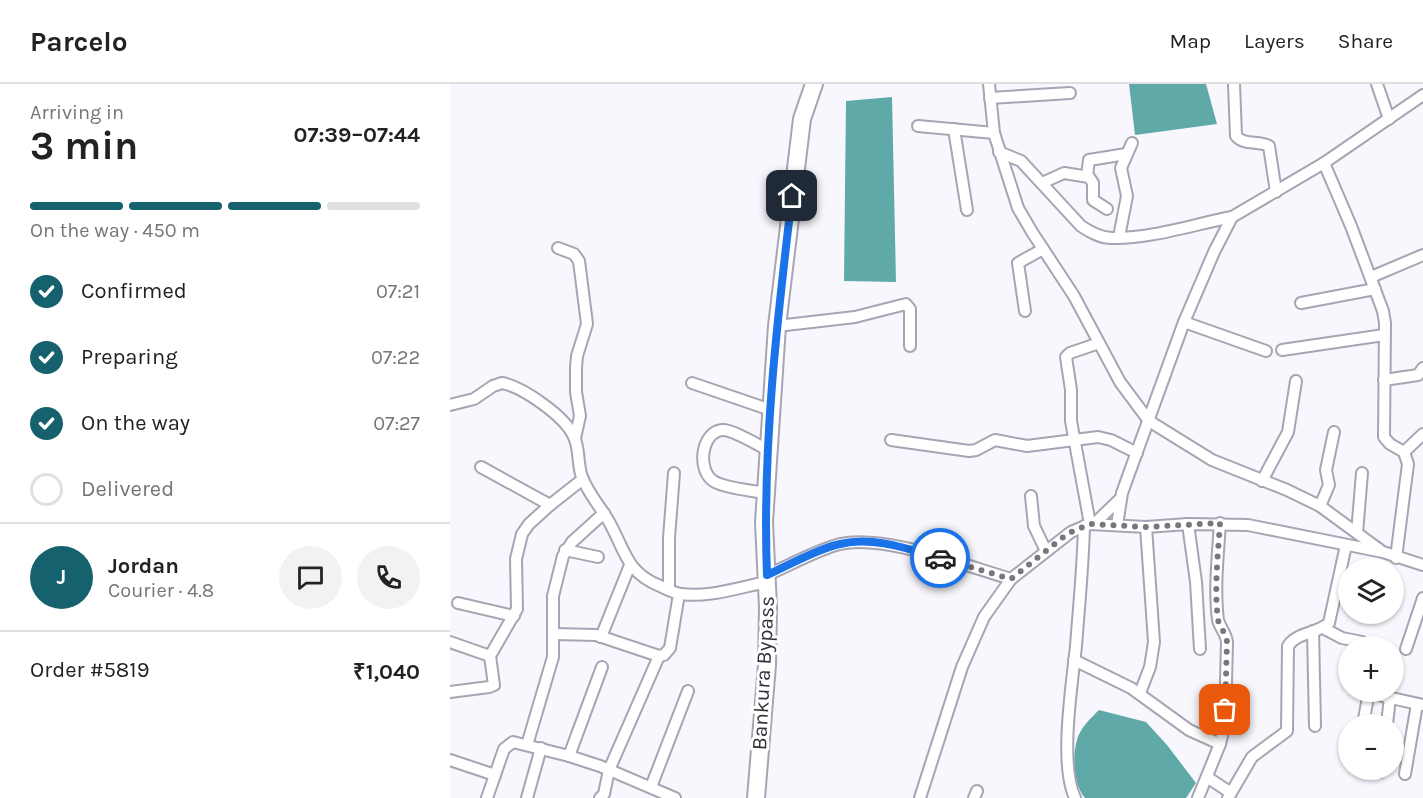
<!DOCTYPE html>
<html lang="en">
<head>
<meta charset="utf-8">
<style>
	body { margin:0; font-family:Karla,sans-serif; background:#f2f2f2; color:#222; height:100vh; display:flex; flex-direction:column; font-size:22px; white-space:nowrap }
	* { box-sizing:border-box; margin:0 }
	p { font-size:20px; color:#767676 }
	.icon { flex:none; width:33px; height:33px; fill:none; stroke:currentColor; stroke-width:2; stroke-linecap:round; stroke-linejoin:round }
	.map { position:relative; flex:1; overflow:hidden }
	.side { display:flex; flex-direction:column; background:#fff; width:450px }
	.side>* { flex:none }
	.buttons { position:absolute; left:888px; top:474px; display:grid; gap:12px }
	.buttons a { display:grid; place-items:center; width:66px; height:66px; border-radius:50%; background:#fff; box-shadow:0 2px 4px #0004; font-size:30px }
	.pin { position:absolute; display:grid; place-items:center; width:51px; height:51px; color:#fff; margin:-26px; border-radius:12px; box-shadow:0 3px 9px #0006 }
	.courier { position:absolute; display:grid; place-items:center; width:60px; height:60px; margin:-30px; border:4px solid #1a73e8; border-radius:50%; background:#fff; color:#222; box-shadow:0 2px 8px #0007 }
	.headline em { font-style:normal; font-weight:700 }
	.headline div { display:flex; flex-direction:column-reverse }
	.headline { display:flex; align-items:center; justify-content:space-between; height:102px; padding:0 30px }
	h1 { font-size:39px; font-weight:700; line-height:45px }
	.bar { display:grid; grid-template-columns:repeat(4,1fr); gap:9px 6px; align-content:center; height:72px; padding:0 30px }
	.bar i { height:8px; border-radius:4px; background:#e0e0e0 }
	.bar .on { background:#16616e }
	.bar p { grid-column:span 4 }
	.line { display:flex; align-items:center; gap:15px; padding:0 30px; border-top:2px solid #e0e0e0 }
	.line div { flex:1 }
	.round { display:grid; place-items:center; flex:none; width:63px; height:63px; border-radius:32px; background:#f2f2f2 }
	ol { padding:0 30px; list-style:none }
	li { display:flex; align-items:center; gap:18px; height:66px }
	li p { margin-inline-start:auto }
	li .icon { padding:6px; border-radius:50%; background:#16616e; color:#fff; stroke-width:4 }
	li:last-child { color:#767676 }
	li i { width:33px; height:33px; border:3px solid #e0e0e0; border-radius:50% }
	header { display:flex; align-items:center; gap:36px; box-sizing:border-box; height:84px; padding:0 30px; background:#fff; border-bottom:2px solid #e0e0e0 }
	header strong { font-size:28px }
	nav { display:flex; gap:33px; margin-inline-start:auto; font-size:21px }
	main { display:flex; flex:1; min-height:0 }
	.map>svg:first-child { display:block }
	.water { fill:#60a9a9 }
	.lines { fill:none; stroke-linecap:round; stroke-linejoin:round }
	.minor-casing { stroke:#a7a5b3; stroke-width:14 }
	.highway-casing { stroke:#a7a5b3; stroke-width:20 }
	.minor { stroke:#fff; stroke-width:10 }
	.highway { stroke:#fff; stroke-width:16 }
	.done { stroke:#78777d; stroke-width:6; stroke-dasharray:0 10.8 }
	.route { stroke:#1a73e8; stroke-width:8 }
	.labels { text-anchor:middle; stroke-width:6; stroke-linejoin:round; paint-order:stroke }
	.street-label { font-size:21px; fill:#333238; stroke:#fff }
</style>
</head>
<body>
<header>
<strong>Parcelo</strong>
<nav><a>Map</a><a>Layers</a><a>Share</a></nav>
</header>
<main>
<section class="side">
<div class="headline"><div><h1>3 min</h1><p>Arriving in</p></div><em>07:39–07:44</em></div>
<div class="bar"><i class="on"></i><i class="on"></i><i class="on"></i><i></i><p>On the way · 450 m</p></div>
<ol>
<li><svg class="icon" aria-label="check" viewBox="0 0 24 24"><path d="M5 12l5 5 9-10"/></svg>Confirmed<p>07:21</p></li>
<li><svg class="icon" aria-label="check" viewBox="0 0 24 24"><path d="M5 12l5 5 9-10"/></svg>Preparing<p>07:22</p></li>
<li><svg class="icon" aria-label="check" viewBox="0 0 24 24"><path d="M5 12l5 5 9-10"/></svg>On the way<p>07:27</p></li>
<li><i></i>Delivered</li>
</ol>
<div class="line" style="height:108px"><b class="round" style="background:#16616e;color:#fff">J</b><div><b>Jordan</b><p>Courier · 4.8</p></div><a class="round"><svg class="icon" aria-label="chat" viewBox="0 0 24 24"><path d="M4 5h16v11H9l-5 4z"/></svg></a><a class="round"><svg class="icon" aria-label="phone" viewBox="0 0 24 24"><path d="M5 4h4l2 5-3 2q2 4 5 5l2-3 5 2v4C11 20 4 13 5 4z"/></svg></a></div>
<div class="line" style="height:78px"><div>Order #5819</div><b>₹1,040</b></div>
</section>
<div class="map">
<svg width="973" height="714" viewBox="0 0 973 714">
	<rect width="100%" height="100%" fill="#f7f7fd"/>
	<!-- water -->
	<g class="water">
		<polygon points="679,0 756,0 767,40 685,51"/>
		<polygon points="442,13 446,198 394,197 396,17"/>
		<path d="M649,626L696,638L717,661L746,699L736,714H635C623,700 622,673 627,656C630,644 641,634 649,626Z"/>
	</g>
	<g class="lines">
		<!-- minor casing -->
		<g class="minor-casing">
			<g id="minor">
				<polyline points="539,0 544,49 568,124 582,148 624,212 670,298 699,337 762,376 837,406 870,422 930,466"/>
				<path d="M784,0L786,52C794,62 809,56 819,62L826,108"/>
				<polyline points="927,0 939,35"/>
				<polyline points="540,14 620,9"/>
				<polyline points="468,42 544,49"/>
				<polyline points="504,45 517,126"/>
				<path d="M549,68L571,77L631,142C640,148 650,154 662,154C700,155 745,140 782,133"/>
				<polyline points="874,79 901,142 933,227 935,239 934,353 940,360 954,368 958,380 946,474"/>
				<polyline points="637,92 639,76 676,70"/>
				<polyline points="592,99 614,89 639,93 643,99 643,116 657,125"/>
				<polyline points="669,153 677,112 671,84 682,59"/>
				<polyline points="108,164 124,170 129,177 137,240 127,272 126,284 126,308 130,332 125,354"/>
				<polyline points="921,193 973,171"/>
				<polyline points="851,219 925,205"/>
				<polyline points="575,227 568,179 593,165"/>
				<polyline points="734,238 816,267"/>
				<polyline points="327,242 405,233 456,220 460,225 460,262"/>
				<polyline points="832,266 934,251"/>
				<polyline points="934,296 968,291 973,284"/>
				<polyline points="242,299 321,326"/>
				<path d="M0,321L24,315L43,302L52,299C73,303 116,333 124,353C130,365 127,380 132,393C138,409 149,421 158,436C175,465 175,488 210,502C216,505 224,509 231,510C259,514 290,503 317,498"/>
				<polyline points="441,356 519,367 526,366 545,356 577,362 648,353 661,356 687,369"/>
				<polyline points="954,368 973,350"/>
				<polyline points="31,383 100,421"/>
				<polyline points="812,397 838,348 846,297"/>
				<path d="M315,409C300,406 279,405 265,398C246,388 251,348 272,346C282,345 308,361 318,366"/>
				<polyline points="581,412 584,442 596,467"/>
				<polyline points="870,422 879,401 876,386 884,348"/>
				<polyline points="640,440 621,337 621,306 616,273 620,269 649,259"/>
				<polyline points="644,440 671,414"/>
				<polyline points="738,440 746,498 750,565"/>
				<polyline points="667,441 672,409 734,238 764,168 782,133 874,79 973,11"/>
				<polyline points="907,449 912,389"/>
				<polyline points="115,466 148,473"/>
				<path d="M317,491C338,482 369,465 390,460C435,450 516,482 561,495"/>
				<polyline points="219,506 219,454 224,389"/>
				<polyline points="8,519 64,532"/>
				<polyline points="873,544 892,554 912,558 920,562"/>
				<polyline points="863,547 865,642"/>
				<polyline points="104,550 146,551 209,572 214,571 220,564 229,510"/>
				<polyline points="151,553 180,481"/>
				<polyline points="0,558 40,572"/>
				<polyline points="956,565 973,514"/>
				<polyline points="624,576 681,604 739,646 770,660"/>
				<polyline points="0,608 39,603 44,601 40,572 67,525 66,475 72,450 79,440 100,421 133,395"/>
				<polyline points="690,609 700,583 704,558 696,443"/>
				<polyline points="919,609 973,621"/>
				<polyline points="913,640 919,608"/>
				<polyline points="937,640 940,613"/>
				<polyline points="77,661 103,573 103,512 113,472 122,458 154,429"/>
				<polyline points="119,672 152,583"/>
				<polyline points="0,676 45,691"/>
				<polyline points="930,688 931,686"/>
				<polyline points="955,690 967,620"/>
				<polyline points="757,693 781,709"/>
				<polyline points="201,703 238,607"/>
				<polyline points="37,714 54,665 63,658 119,672 150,682 225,714"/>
				<polyline points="77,714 91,664"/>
				<polyline points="150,714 154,710 159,686 209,572"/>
				<polyline points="470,714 512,583 534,533 561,495 621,448 640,440 696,443 738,440 798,441 933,468 973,481"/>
				<polyline points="524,714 527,707"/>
				<path d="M625,714C609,680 622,601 626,562C629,522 633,483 634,442"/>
				<path d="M748,714L770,660L775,639L777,558C776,549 770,544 768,536C764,504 768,471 770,439"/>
				<path d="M778,714L802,673L837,647L838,562C847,548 867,550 879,539L896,461"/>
			</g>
		</g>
		<!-- highway casing -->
		<g class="highway-casing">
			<polyline id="highway" points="306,714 317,581 318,523 314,438 327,242 352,35 364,0"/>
		</g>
		<!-- minor -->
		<use href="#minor" class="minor"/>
		<!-- highway -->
		<use href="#highway" class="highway"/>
	</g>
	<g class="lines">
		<!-- done -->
		<path class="done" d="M490,474L561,495L612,454L621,448L640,440L696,443L770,439C768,471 764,504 768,536C770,544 776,549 777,558L775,626"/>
		<!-- route -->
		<path class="route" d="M342,112C327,237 312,365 317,491C337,482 369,464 390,460C423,452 458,465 490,474"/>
	</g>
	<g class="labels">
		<!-- street labels -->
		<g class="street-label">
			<text transform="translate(313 589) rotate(-87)" y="7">Bankura Bypass</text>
		</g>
	</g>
</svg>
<div class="buttons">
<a><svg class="icon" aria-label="layers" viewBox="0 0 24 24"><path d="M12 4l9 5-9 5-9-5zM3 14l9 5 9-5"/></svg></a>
<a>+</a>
<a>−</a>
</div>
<div class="pin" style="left:775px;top:626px;background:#ea580c"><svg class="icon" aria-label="bag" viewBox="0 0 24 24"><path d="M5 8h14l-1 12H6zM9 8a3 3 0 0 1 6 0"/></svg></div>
<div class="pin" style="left:342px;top:112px;background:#1f2937"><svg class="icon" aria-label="home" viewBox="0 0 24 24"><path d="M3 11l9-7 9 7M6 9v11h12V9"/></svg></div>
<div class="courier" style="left:490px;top:474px"><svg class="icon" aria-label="car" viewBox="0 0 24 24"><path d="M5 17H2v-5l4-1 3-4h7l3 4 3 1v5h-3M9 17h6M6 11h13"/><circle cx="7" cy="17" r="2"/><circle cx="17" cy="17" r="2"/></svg></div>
</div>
</main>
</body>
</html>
